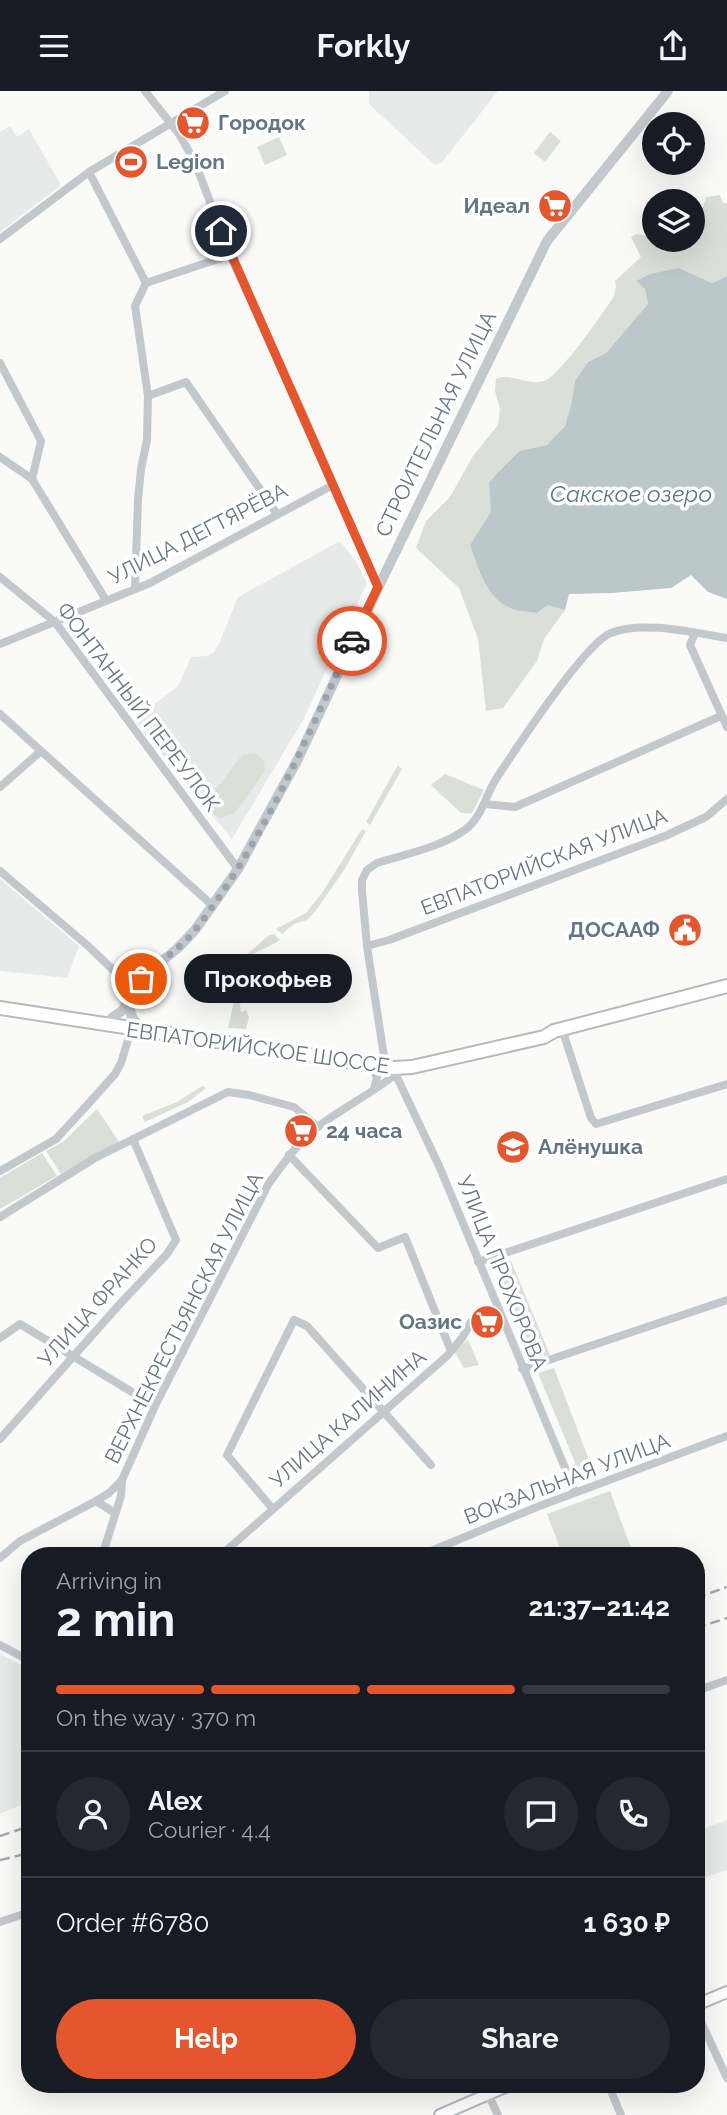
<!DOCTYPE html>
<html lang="en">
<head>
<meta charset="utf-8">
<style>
	body { margin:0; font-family:Raleway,sans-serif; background:#242831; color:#f1f3f6; height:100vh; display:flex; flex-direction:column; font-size:26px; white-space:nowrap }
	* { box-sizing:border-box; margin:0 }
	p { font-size:23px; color:#9ea1a6 }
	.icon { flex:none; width:38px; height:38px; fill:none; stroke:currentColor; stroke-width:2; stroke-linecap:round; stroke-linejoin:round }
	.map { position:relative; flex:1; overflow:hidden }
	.sheet { position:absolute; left:21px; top:1456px; width:684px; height:546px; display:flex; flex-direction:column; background:#171b24; border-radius:28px; box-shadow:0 7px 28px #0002 }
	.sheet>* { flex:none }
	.fabs { position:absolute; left:642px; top:21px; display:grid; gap:14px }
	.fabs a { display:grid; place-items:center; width:63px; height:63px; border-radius:50%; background:#171b24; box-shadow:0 7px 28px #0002; font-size:35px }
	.pin { position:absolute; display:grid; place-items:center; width:60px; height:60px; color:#fff; margin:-30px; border:4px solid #fff; border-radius:50%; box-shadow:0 2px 7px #0007 }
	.courier { position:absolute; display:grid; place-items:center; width:70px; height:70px; margin:-35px; border:5px solid #e4572e; border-radius:50%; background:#fff; color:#222; box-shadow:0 2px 9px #0007 }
	.bubble { position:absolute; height:49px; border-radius:24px; background:#171b24; box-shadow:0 7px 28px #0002; font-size:23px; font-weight:700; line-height:49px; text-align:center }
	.summary em { font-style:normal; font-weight:700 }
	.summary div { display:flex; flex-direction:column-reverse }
	.summary { display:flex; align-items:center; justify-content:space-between; height:119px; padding:0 35px }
	h1 { font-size:46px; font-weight:700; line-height:52px }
	.bar { display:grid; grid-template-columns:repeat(4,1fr); gap:10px 7px; align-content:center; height:84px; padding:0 35px }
	.bar i { height:9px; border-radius:5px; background:#363941 }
	.bar .current { background:#e4572e }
	.bar p { grid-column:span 4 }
	.line { display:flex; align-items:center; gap:18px; padding:0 35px; border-top:2px solid #363941 }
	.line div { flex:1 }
	.round { display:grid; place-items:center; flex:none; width:74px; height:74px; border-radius:37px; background:#242831 }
	.cta { display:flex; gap:14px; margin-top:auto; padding:14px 35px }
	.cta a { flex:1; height:80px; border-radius:42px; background:#e4572e; color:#fff; font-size:28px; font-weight:700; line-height:80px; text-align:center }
	.cta a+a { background:#242831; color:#f1f3f6 }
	header { display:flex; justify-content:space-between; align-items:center; height:91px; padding:0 35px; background:#171b24; font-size:32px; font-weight:700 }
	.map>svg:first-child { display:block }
	.built { fill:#e8e9e9 }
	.green { fill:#dadfd7 }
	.water { fill:#bbc7cb }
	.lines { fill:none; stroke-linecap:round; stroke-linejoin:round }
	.secondary-casing { stroke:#b3babf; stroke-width:14 }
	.primary-casing { stroke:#b5babe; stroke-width:16 }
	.minor { stroke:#c3c8cc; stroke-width:8 }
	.tertiary { stroke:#c3c8cc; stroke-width:10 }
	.secondary { stroke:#fff; stroke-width:10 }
	.primary { stroke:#fff; stroke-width:12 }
	.rail { stroke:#a2aab0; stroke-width:2.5; stroke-dasharray:10 5; stroke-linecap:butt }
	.done { stroke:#99a4ac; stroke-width:7; stroke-dasharray:0 12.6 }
	.route { stroke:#e4572e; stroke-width:9 }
	.labels { text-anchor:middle; stroke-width:7; stroke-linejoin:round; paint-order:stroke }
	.poi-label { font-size:21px; font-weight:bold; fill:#657683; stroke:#fff; text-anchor:start }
	.street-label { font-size:21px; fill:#657683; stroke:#fff }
	.water-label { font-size:23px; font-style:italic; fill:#60757c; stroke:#fff }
</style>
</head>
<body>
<header><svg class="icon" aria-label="menu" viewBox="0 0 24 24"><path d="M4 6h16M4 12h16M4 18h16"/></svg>Forkly<svg class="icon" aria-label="share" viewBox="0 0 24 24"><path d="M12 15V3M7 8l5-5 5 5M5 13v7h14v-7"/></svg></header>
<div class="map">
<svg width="727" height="2024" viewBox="0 0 727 2024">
	<rect width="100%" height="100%" fill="#fafaf8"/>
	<!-- built -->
	<g class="built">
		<polygon points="369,0 498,0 442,71 435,74 369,13"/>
		<polygon points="10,35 17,46 29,38 61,94 0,141 0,41"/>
		<polygon points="340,450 357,472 367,492 303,629 232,748 134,629 178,595 191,566 207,565 214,561 219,553 238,506"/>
		<polygon points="0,788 79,855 67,887 0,880"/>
		<polygon points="0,1563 30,1579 30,1710 0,1723"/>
		<polygon points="727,1729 727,1779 697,1789 697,1740"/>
	</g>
	<!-- green -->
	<g class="green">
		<polygon points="550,41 561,50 545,71 534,62"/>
		<polygon points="279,46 287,64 265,74 257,56"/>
		<path d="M720,104L723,112H727V185L712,192L679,177L636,190L645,198L648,213L606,262L588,271L575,290L571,314L565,335L547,354L519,360L489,391L492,421L470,454C479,480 489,516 521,520C527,521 532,521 537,522L548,514L565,519L544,548L537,570L503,617L486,620L478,548L459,497L416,457L426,430L450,406L473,365L498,334L500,318L495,300L496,288C510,281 528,295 544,290C559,286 602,223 613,207L616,196L615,190L641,166L631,146L637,143L648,145L654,141V149H693V119H702L706,106Z"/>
		<polygon points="255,662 264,669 265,680 234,723 219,727 210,721 208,709 242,664"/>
		<polygon points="398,674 402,678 370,734 366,731"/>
		<polygon points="445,683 484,699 472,722 461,722 431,694"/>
		<polygon points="362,738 366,740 344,779 314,822 307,829 294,833 282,843 276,838 306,822 322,802"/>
		<path d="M274,843L280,849C272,855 263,857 255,862C241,873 238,905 241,921L246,919L249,926L246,938L228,937L244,866L269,844Z"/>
		<polygon points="202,995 206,997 188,1011 145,1031 142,1025 177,1011"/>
		<polygon points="97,1018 119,1051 61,1083 46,1060 64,1050"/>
		<polygon points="42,1062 57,1085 0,1118 0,1087"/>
		<polygon points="510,1170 511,1170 550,1264 535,1269 496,1175"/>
		<polygon points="468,1249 479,1274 464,1277 454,1260"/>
		<polygon points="554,1277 594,1382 581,1386 538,1282"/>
		<polygon points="610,1400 632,1460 619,1465 563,1465 547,1423"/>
	</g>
	<!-- water -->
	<path class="water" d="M679,177L712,192L727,185V508L708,501L691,484L671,497L612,502L569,503L565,519L548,514L537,522C532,521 527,521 521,520C489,516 479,480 470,454L491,421L489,391L519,360L547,354L565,335L571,314L575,290L588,271L606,262L648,213L645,198L636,190L650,183Z"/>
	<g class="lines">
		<!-- secondary casing -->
		<g class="secondary-casing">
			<g id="secondary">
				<polyline points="696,1914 727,1901"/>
				<polyline points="440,2024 512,1993"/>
			</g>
		</g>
		<!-- primary casing -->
		<g class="primary-casing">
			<polyline id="primary" points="0,917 393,977 412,976 544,946 554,940 727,895"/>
		</g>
		<!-- minor -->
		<g class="minor">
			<polyline points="145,0 179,43 195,71 230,164 303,323 378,497"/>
			<polyline points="89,81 146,192"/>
			<polyline points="0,148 89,81 225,0"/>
			<polyline points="146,192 230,164"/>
			<polyline points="0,272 41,350 32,388"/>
			<polyline points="148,305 186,291 277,423"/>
			<polyline points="0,366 32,388 106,509"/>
			<polyline points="0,486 55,531 238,778"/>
			<polyline points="135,497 138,409 141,378 147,349 148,305 135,215 146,192"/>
			<polyline points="695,542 690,554 727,636"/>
			<polyline points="0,553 150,492 333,394"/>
			<polyline points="0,623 212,814"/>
			<polyline points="0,696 41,660"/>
			<polyline points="484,713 515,716 721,625"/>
			<polyline points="0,780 87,854 133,898"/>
			<polyline points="367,855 389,849 665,745 706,726 727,708"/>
			<polyline points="562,938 591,1027 596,1033 727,993"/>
			<path d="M385,972L367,855L362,800V789L367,779L377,772C406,763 442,756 466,738C482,726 486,703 496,688C515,659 585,552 611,542C642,529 694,542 727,547"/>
			<polyline points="371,975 377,986 374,998"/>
			<polyline points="394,980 440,1077 575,1401"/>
			<polyline points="289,1064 378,1157 405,1146 451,1260"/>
			<polyline points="0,1080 56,1048 90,1011 115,983 121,972 131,939"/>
			<polyline points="0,1126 95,1067 228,1001 249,1004 294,1016 318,1036"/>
			<polyline points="478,1171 727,1088"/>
			<polyline points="0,1247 20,1233 155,1315"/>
			<polyline points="522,1278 727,1209"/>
			<polyline points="0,1348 118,1215 167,1163 176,1149 133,1048"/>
			<polyline points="96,1410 115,1422"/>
			<polyline points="272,1417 227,1364 294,1229 307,1235 431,1374"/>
			<polyline points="102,1465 121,1405 122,1389"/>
			<polyline points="220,1465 447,1265 462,1247 471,1231 498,1218"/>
			<polyline points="419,1465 537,1416 727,1345"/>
			<path d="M0,1467L20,1450L96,1410L109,1402L122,1389L155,1315L269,1092C284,1072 299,1050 319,1035C344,1016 371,1003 396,983"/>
			<polyline points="0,1554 30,1570"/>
			<polyline points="696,1600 727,1589"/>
			<polyline points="0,1831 30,1821"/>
			<polyline points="696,1920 727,1987"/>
			<polyline points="608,1993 621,2024"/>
			<polyline points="488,2003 498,2024"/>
		</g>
		<!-- tertiary -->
		<g class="tertiary">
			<polyline points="129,908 131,924 136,932"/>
			<polyline points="112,927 123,919 140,888 178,857 195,839 238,778 298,668 378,497 547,150 668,0"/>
		</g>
		<!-- secondary -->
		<use href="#secondary" class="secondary"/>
		<!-- primary -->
		<use href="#primary" class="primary"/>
		<!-- rail -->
		<g class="rail">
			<polyline points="696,1507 727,1496"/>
			<polyline points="696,1537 727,1527"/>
			<polyline points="0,1745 30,1735"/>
			<polyline points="0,1769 30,1762"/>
		</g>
	</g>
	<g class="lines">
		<!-- done -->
		<path class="done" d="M141,888C159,871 180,858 196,838C263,751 306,648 352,550"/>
		<!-- route -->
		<polyline class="route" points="221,140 378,496 352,550"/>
	</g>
	<!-- icons -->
	<defs>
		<g id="supermarket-disc" transform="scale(1.75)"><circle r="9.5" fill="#e4572e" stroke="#fff"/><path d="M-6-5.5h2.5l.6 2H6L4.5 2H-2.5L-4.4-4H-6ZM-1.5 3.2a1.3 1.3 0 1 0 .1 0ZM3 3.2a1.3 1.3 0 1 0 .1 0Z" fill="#fff"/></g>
		<g id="stadium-disc" transform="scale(1.75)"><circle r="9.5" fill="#e4572e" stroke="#fff"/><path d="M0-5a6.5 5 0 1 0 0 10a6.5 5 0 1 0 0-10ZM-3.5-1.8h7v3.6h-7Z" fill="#fff"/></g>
		<g id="civic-disc" transform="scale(1.75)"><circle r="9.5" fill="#e4572e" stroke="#fff"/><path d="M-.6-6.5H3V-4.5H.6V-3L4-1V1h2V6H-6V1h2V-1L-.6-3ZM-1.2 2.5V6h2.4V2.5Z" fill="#fff"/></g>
		<g id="school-disc" transform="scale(1.75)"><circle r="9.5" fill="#e4572e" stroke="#fff"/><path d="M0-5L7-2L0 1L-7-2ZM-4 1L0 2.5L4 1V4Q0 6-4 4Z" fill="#fff"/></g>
	</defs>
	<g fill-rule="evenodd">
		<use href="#supermarket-disc" x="193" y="32"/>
		<use href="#stadium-disc" x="131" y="71"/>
		<use href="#supermarket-disc" x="555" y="115"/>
		<use href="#civic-disc" x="685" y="839"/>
		<use href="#supermarket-disc" x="301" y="1040"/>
		<use href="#school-disc" x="513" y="1056"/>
		<use href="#supermarket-disc" x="487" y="1231"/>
	</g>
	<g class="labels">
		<!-- poi labels -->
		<g class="poi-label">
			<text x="218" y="39">Городок</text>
			<text x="156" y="78">Legion</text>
			<text x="530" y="122" text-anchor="end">Идеал</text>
			<text x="660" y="846" text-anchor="end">ДОСААФ</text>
			<text x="326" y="1047">24 часа</text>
			<text x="538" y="1063">Алёнушка</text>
			<text x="462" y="1238" text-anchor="end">Оазис</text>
		</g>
		<!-- street labels -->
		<g class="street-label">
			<text transform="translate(436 333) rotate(-64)" y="7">СТРОИТЕЛЬНАЯ УЛИЦА</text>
			<text transform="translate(198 443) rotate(-27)" y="7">УЛИЦА ДЕГТЯРЁВА</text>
			<text transform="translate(138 616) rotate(53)" y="7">ФОНТАННЫЙ ПЕРЕУЛОК</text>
			<text transform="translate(544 771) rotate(-21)" y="7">ЕВПАТОРИЙСКАЯ УЛИЦА</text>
			<text transform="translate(258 957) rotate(8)" y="7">ЕВПАТОРИЙСКОЕ ШОССЕ</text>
			<text transform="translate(502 1182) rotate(68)" y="7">УЛИЦА ПРОХОРОВА</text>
			<text transform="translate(98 1211) rotate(-48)" y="7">УЛИЦА ФРАНКО</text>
			<text transform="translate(184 1227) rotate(-63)" y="7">ВЕРХНЕКРЕСТЬЯНСКАЯ УЛИЦА</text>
			<text transform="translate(348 1328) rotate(-41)" y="7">УЛИЦА КАЛИНИНА</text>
			<text transform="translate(567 1388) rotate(-21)" y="7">ВОКЗАЛЬНАЯ УЛИЦА</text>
		</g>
		<!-- water labels -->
		<g class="water-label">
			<text x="631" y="411">Сакское озеро</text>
		</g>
	</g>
</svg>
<div class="fabs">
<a><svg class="icon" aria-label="locate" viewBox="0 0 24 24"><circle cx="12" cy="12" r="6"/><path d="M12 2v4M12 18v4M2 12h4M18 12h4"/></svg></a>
<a><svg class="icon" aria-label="layers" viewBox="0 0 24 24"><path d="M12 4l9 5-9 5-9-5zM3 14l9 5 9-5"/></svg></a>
</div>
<div class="pin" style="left:141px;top:888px;background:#ea580c"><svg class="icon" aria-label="bag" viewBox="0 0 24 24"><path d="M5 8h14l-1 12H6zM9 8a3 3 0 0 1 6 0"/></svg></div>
<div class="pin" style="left:221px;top:140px;background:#1f2937"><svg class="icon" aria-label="home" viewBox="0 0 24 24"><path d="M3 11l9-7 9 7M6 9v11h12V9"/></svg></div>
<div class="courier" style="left:352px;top:550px"><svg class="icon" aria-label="car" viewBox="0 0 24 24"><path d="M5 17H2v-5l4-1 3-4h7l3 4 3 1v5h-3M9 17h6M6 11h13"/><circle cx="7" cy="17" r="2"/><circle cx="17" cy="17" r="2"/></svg></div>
<div class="bubble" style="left:184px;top:863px;width:168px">Прокофьев</div>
<section class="sheet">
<div class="summary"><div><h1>2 min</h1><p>Arriving in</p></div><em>21:37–21:42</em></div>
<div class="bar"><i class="current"></i><i class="current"></i><i class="current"></i><i></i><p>On the way · 370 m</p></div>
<div class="line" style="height:126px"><a class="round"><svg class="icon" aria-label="person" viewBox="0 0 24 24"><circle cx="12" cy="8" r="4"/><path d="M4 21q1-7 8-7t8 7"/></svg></a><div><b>Alex</b><p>Courier · 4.4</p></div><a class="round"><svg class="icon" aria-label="chat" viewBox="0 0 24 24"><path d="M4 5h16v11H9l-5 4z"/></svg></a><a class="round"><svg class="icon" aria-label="phone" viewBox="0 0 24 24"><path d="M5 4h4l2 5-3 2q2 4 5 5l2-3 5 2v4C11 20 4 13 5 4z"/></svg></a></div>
<div class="line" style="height:91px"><div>Order #6780</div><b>1 630 ₽</b></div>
<div class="cta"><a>Help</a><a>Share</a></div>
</section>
</div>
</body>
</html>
